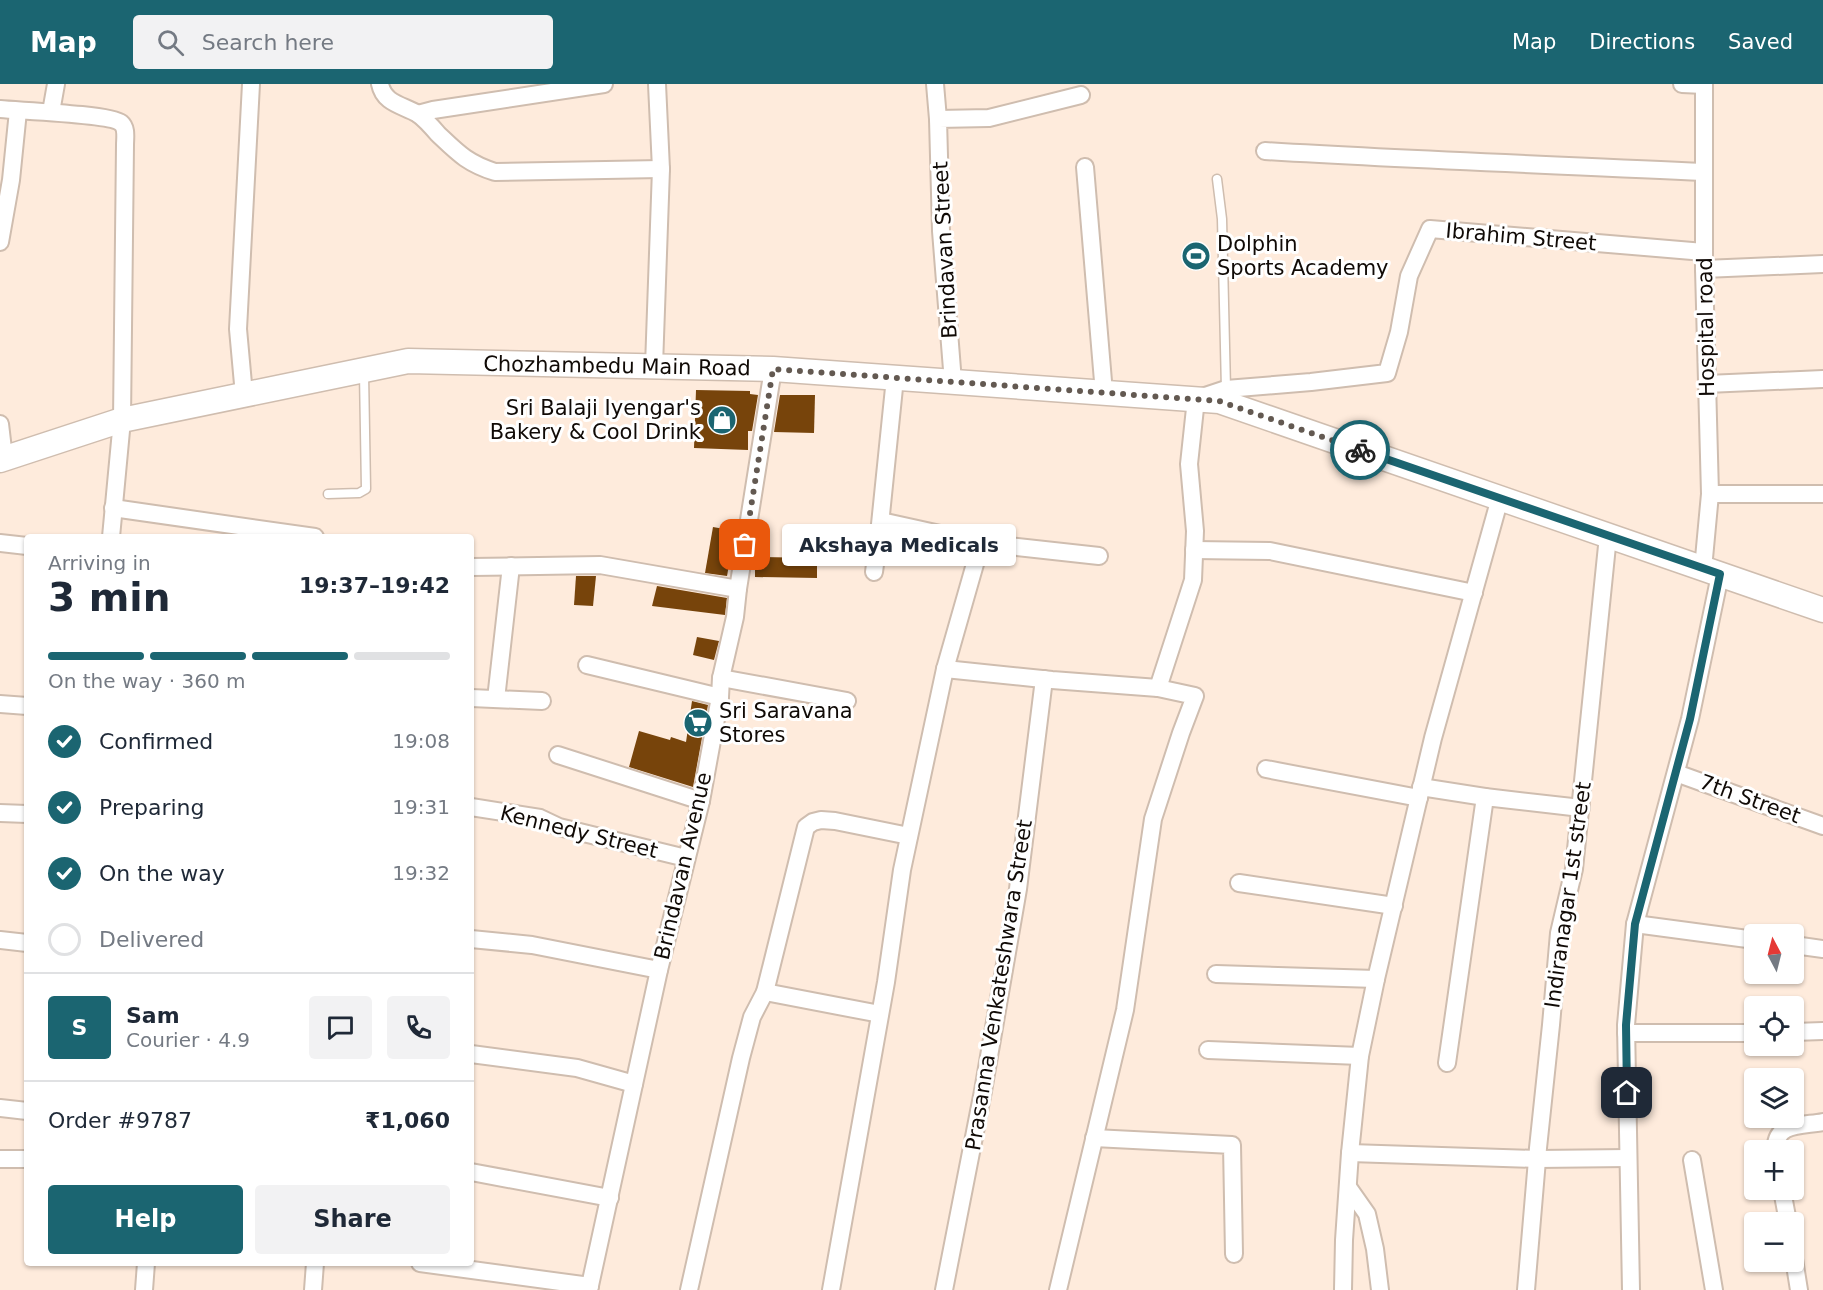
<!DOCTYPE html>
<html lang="en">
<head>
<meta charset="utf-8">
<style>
	body { margin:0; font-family:"DejaVu Sans",sans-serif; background:#f2f2f3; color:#1f2937; height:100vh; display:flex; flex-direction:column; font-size:22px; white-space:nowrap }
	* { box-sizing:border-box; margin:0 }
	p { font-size:20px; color:#747a83 }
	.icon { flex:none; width:33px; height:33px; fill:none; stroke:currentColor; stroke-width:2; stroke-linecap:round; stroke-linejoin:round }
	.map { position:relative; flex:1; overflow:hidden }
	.panel { position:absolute; left:24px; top:450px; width:450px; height:732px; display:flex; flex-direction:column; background:#fff; border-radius:6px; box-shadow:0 2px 4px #0004 }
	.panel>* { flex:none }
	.needle { width:39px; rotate:353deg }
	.controls { position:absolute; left:1744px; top:840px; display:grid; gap:12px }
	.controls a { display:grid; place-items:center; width:60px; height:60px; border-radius:6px; background:#fff; box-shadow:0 2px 4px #0004; font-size:30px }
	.pin { position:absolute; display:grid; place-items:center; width:51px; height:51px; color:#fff; margin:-26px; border-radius:12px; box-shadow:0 3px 9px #0006 }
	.courier { position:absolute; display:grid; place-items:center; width:60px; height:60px; margin:-30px; border:4px solid #1b6571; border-radius:50%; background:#fff; color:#222; box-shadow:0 2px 8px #0007 }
	.bubble { position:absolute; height:42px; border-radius:6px; background:#fff; box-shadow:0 2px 4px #0004; font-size:20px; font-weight:600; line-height:42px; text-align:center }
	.overview em { font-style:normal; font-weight:600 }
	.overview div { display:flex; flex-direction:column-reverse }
	.overview { display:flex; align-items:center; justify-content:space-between; height:102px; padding:0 24px }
	h1 { font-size:39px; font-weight:600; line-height:45px }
	.bar { display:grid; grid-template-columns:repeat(4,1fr); gap:9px 6px; align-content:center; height:72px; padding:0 24px }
	.bar i { height:8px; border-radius:4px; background:#e0e1e3 }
	.bar .active { background:#1b6571 }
	.bar p { grid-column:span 4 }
	.line { display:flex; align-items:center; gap:15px; padding:0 24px; border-top:2px solid #e0e1e3 }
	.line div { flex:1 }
	.round { display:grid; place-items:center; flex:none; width:63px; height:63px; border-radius:6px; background:#f2f2f3 }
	ol { padding:0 24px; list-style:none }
	li { display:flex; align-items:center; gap:18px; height:66px }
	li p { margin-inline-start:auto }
	li .icon { padding:6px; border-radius:50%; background:#1b6571; color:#fff; stroke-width:4 }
	li:last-child { color:#747a83 }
	li i { width:33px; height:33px; border:3px solid #e0e1e3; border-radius:50% }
	.cta { display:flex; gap:12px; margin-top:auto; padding:12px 24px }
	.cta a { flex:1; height:69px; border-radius:6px; background:#1b6571; color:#fff; font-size:24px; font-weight:600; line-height:69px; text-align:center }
	.cta a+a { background:#f2f2f3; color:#1f2937 }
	header { display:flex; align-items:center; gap:36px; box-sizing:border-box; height:84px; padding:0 30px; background:#1b6571; color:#fff }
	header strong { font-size:28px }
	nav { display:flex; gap:33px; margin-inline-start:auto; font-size:21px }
	.search { width:420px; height:54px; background:#f2f2f3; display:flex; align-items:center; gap:15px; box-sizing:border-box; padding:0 21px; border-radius:6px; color:#747a83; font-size:22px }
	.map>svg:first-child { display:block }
	.building { fill:#77440b }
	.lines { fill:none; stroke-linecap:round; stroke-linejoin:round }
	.lane-casing { stroke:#cfbdaf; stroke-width:11 }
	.street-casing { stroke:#cfbdaf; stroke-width:20 }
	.secondary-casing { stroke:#cfbdaf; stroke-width:27 }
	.lane { stroke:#fff; stroke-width:8 }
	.street { stroke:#fff; stroke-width:16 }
	.secondary { stroke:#fff; stroke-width:24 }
	.done { stroke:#635951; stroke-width:6; stroke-dasharray:0 10.8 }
	.route { stroke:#1b6571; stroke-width:8 }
	.labels { text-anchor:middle; stroke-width:6; stroke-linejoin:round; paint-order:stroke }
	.street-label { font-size:21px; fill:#100a06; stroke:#fff }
	.poi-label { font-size:21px; fill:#100a06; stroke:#fff; text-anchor:start }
</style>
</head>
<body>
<header>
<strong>Map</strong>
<div class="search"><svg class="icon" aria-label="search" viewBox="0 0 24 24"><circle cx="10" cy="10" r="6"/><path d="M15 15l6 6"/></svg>Search here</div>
<nav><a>Map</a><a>Directions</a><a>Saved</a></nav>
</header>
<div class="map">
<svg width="1823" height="1206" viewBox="0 0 1823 1206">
	<rect width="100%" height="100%" fill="#feebdc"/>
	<!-- building -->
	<g class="building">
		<polygon points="696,306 750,307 750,310 758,311 752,347 748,347 748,366 694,364"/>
		<polygon points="780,311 815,311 814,349 774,348"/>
		<polygon points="713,443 735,447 727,492 705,489"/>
		<polygon points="755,473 817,474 817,494 755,493"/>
		<polygon points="576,492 596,492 593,522 574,521"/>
		<polygon points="657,502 727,514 725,531 652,522"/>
		<polygon points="697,553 719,557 714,576 693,571"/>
		<polygon points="692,617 708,621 693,703 629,683 639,647 670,656 671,653 686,658"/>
	</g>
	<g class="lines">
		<!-- lane casing -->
		<g class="lane-casing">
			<g id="lane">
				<polyline points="1217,95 1222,135 1226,305"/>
				<polyline points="328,410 359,409 366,405 364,289"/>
			</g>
		</g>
		<!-- street casing -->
		<g class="street-casing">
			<g id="street">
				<path d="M380,0C384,20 403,21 418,30C425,35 432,43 438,50C458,69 467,79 495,88L661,85"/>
				<polyline points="935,0 938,35"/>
				<polyline points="1682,0 1704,1"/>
				<path d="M0,25C20,27 110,30 121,39C127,44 125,54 125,61L122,336L111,453"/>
				<polyline points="51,28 56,0"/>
				<polyline points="418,30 433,26 604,0"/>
				<path d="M1265,67C1411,76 1558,81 1704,88"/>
				<polyline points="1085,83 1104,309"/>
				<polyline points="0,158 11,96 18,27"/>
				<polyline points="1704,185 1823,180"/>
				<polyline points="654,282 661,85 657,0"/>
				<polyline points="953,298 941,147 938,35 989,34 1081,11"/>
				<polyline points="1707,300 1823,295"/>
				<polyline points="244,311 238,245 251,0"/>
				<polyline points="0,340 4,374"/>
				<polyline points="1710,410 1823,410"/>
				<polyline points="113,424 315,453"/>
				<polyline points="881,437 981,459 1099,472"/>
				<polyline points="0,459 27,462"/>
				<polyline points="1194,466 1270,467 1474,509"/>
				<polyline points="471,483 600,481 738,505"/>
				<polyline points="1703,485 1710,410 1704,185 1704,0"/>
				<polyline points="874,488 879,450 895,294"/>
				<polyline points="587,581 720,613"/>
				<polyline points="945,585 981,459"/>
				<polyline points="721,594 847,617"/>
				<polyline points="1158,604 1193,496 1195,447 1189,380 1196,315 1226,305 1311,298 1387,289 1399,248 1409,192 1430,145 1704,168"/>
				<polyline points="471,614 542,617"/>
				<polyline points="496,615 511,482"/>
				<polyline points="0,620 27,622"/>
				<polyline points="558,671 701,717"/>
				<polyline points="1266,685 1419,714"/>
				<polyline points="1676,689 1823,742"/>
				<polyline points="1421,703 1485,713"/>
				<polyline points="471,723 540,734 559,743 686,774"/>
				<polyline points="0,729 27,730"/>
				<polyline points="1239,799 1394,822"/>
				<polyline points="1635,840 1755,856"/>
				<polyline points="471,855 532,861 659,886"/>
				<polyline points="0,856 27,859"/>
				<polyline points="1794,861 1823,865"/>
				<polyline points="1216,890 1376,895"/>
				<polyline points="765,908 880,930"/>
				<polyline points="1794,948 1823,947"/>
				<polyline points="1626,949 1755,949"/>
				<polyline points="1208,966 1360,972"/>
				<polyline points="471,970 577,984 634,1000"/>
				<polyline points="1447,979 1485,713 1581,724"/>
				<polyline points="0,1024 27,1027"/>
				<polyline points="1094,1054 1232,1061 1234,1170"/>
				<path d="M1776,1066C1774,1038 1803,1042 1823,1038"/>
				<polyline points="1350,1069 1537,1075 1628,1074"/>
				<polyline points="0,1075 27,1075"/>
				<polyline points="1692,1076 1714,1206"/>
				<polyline points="471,1088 610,1114"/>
				<polyline points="1348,1103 1367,1130 1375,1165 1380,1206"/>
				<polyline points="1782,1106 1788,1138"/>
				<polyline points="1794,1175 1799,1206"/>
				<polyline points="420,1179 590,1202"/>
				<polyline points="144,1206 146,1179"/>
				<polyline points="313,1206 315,1179"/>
				<polyline points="589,1206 659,886 701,717 720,613 721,594 735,533 738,505 773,285"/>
				<polyline points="689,1206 741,974 752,933 765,908 806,743 813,738 821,736 835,737 909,752"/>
				<polyline points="831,1206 886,898 902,786 945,585 1052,596 1158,604 1195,612 1181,649 1153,735 1125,926 1058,1206"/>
				<polyline points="944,1206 983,1007 1018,805 1044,595"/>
				<polyline points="1343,1206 1344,1156 1350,1069 1360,972 1376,895 1433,654 1500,414"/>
				<polyline points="1526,1206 1538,1064 1551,941 1559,849 1574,785 1608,452"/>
				<polyline points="1631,1206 1626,941 1635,840 1690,635 1720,491"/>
			</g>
		</g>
		<!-- secondary casing -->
		<g class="secondary-casing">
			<polyline id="secondary" points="0,376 122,336 408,277 773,285 1219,317 1823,526"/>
		</g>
		<!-- lane -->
		<use href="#lane" class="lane"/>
		<!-- street -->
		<use href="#street" class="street"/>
		<!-- secondary -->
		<use href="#secondary" class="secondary"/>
	</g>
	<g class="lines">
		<!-- done -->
		<polyline class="done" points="745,461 773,285 1219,317 1360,366"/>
		<!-- route -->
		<polyline class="route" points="1360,366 1720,490 1690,635 1635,840 1626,941 1627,1009"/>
	</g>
	<!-- icons -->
	<defs>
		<g id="stadium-disc" transform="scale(1.5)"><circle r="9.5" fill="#1b6571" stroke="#fff"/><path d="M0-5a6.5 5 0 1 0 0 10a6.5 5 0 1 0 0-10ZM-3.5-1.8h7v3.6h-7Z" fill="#fff"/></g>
		<g id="shop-disc" transform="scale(1.5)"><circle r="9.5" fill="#1b6571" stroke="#fff"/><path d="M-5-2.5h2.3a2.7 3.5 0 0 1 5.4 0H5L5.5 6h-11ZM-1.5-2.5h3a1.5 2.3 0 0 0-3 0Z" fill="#fff"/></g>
		<g id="supermarket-disc" transform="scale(1.5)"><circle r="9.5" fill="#1b6571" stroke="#fff"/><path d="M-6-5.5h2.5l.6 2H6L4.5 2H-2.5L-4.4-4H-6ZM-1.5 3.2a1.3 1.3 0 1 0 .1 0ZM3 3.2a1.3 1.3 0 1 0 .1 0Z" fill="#fff"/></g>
	</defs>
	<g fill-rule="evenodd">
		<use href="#stadium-disc" x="1196" y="172"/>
		<use href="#shop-disc" x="722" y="336"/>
		<use href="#supermarket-disc" x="698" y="639"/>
	</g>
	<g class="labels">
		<!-- street labels -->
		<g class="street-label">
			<text transform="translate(1521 153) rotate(5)" y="7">Ibrahim Street</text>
			<text transform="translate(945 166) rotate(-93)" y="7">Brindavan Street</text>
			<text transform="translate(1706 243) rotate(-91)" y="7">Hospital road</text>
			<text transform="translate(617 282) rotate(1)" y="7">Chozhambedu Main Road</text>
			<text transform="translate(1750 715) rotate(20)" y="7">7th Street</text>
			<text transform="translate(579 748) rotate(14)" y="7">Kennedy Street</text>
			<text transform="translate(683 782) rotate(-77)" y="7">Brindavan Avenue</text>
			<text transform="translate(1568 811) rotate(-82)" y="7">Indiranagar 1st street</text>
			<text transform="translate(999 901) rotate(-81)" y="7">Prasanna Venkateshwara Street</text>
		</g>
		<!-- poi labels -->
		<g class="poi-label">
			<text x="1217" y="167">Dolphin<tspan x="1217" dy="24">Sports Academy</tspan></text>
			<text x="701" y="331" text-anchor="end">Sri Balaji Iyengar's<tspan x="701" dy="24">Bakery &amp; Cool Drink</tspan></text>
			<text x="719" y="634">Sri Saravana<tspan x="719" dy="24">Stores</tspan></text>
		</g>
	</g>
</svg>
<div class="controls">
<a><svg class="needle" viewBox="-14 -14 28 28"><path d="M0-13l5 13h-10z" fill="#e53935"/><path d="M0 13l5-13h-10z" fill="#747a83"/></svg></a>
<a><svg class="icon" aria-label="locate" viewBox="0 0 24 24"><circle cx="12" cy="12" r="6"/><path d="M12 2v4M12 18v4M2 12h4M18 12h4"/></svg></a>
<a><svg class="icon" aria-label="layers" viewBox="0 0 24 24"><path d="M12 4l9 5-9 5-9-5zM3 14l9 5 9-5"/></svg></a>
<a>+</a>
<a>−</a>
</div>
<div class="pin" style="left:745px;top:461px;background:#ea580c"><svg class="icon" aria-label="bag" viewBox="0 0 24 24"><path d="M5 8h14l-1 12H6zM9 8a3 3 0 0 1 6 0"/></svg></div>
<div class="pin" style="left:1627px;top:1009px;background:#1f2937"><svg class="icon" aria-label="home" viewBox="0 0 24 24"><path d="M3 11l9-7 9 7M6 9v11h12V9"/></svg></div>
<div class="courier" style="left:1360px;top:366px"><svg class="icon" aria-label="bike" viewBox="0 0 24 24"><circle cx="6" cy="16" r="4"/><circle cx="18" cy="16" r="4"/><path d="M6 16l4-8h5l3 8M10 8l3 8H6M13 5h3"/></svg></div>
<div class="bubble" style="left:782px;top:440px;width:234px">Akshaya Medicals</div>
<section class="panel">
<div class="overview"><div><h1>3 min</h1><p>Arriving in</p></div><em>19:37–19:42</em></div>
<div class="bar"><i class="active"></i><i class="active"></i><i class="active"></i><i></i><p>On the way · 360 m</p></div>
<ol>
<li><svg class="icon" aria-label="check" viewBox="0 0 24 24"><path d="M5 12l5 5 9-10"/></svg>Confirmed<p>19:08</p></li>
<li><svg class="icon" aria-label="check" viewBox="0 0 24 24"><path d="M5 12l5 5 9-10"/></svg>Preparing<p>19:31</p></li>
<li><svg class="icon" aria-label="check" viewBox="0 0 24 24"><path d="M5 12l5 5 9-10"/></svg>On the way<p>19:32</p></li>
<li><i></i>Delivered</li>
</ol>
<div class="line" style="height:108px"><b class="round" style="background:#1b6571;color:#fff">S</b><div><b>Sam</b><p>Courier · 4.9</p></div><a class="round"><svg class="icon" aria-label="chat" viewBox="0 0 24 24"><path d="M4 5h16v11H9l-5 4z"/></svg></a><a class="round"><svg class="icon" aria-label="phone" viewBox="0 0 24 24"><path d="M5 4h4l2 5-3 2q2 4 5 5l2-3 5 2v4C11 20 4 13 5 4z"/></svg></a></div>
<div class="line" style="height:78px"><div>Order #9787</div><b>₹1,060</b></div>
<div class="cta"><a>Help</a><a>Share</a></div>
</section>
</div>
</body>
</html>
